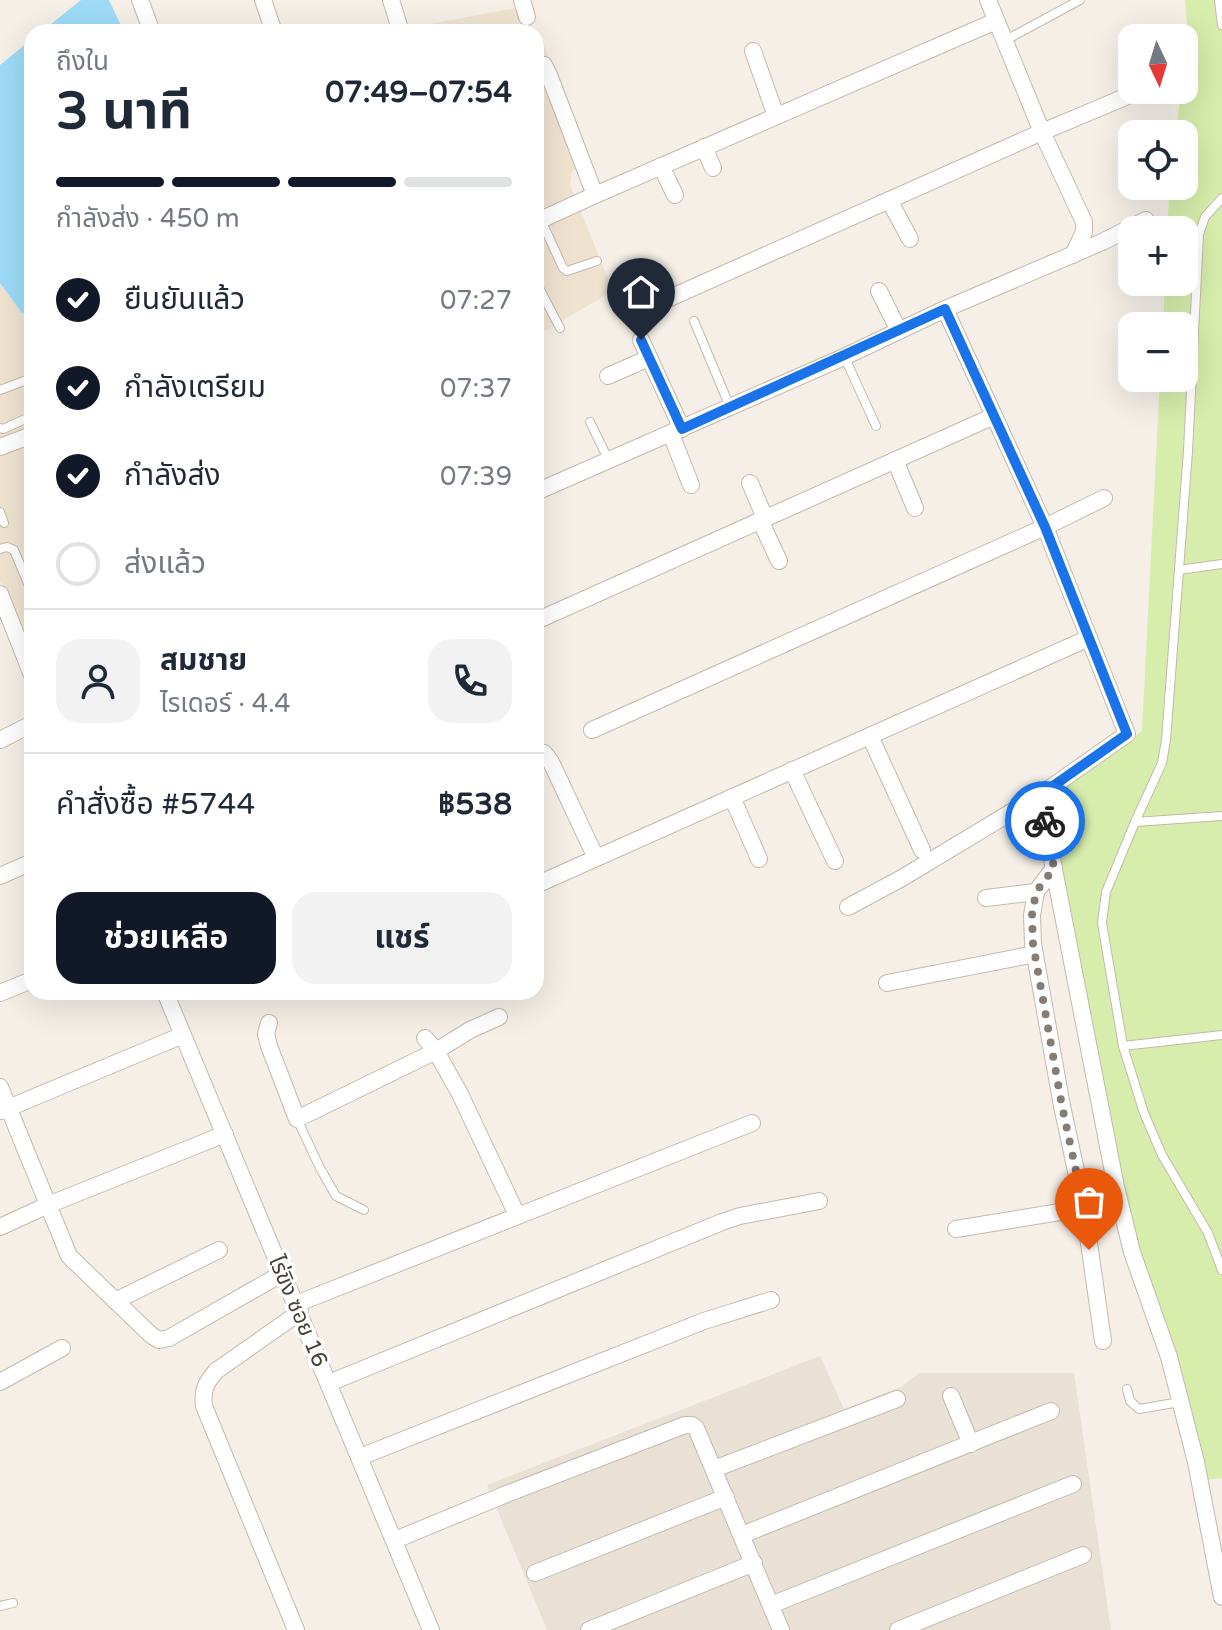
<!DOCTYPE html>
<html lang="th">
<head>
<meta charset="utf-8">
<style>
	body { margin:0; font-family:"Varela Round","Noto Sans Thai",sans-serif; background:#f2f2f3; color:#1f2937; height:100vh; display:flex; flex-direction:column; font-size:30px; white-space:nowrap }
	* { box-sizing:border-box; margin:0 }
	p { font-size:26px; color:#747a83 }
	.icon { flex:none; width:44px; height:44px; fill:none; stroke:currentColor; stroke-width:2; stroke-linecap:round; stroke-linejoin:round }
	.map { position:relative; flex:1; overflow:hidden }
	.side { position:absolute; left:24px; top:24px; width:520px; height:976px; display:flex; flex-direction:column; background:#fff; border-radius:24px; box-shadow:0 8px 32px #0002 }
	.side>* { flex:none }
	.needle { width:52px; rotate:176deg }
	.fabs { position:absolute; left:1118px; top:24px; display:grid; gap:16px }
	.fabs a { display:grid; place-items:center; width:80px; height:80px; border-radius:16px; background:#fff; box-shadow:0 8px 32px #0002; font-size:40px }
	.pin { position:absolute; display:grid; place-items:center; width:68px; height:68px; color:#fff; margin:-82px -34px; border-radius:50% 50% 50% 0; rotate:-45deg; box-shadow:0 0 8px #0007 }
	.pin .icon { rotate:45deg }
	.courier { position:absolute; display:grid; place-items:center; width:80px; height:80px; margin:-40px; border:6px solid #1a73e8; border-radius:50%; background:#fff; color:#222; box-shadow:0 2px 10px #0007 }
	.headline em { font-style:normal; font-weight:700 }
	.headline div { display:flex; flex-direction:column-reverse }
	.headline { display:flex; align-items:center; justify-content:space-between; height:136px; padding:0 32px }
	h1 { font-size:52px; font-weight:700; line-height:60px }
	.bar { display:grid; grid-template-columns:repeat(4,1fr); gap:12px 8px; align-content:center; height:96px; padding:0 32px }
	.bar i { height:10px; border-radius:6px; background:#e0e1e3 }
	.bar .active { background:#111827 }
	.bar p { grid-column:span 4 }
	.line { display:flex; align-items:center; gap:20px; padding:0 32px; border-top:2px solid #e0e1e3 }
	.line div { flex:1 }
	.round { display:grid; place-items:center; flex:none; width:84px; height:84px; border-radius:24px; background:#f2f2f3 }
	ol { padding:0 32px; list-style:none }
	li { display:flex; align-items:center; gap:24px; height:88px }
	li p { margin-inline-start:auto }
	li .icon { padding:8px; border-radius:50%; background:#111827; color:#fff; stroke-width:4 }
	li:last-child { color:#747a83 }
	li i { width:44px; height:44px; border:4px solid #e0e1e3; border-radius:50% }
	.primary-button { display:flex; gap:16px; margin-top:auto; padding:16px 32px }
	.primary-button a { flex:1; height:92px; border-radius:24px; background:#111827; color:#fff; font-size:32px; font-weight:700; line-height:92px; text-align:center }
	.primary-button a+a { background:#f2f2f3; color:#1f2937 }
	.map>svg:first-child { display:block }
	.residential { fill:#e9e1d5 }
	.education { fill:#efe3d0 }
	.green { fill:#d6edac }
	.water { fill:#9edbf7 }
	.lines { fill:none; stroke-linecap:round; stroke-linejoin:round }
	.service-casing { stroke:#c4b9ac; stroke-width:10 }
	.minor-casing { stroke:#c4b9ac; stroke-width:18 }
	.service { stroke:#fff; stroke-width:8 }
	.minor { stroke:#fff; stroke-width:16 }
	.done { stroke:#857d73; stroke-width:8; stroke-dasharray:0 14.4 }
	.route { stroke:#1a73e8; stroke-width:10 }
	.labels { text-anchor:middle; stroke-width:7; stroke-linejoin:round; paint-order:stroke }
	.street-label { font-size:22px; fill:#493f35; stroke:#fff }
</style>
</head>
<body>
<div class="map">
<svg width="1222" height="1630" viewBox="0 0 1222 1630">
	<rect width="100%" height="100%" fill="#f5efe7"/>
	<!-- residential -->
	<polygon class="residential" points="820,1356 844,1409 903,1386 919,1373 1074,1373 1111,1630 547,1630 487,1485"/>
	<!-- education -->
	<g class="education">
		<polygon points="516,8 524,32 387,32"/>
		<polygon points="540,34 587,164 572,171 570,185 613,291 536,336 536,35"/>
		<polygon points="0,283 22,313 32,310 32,653 0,581"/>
	</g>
	<!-- green -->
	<polygon class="green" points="1185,0 1222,0 1222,1478 1204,1480 1126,1218 1046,810 1051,792 1142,731 1160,378 1184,378 1184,326 1163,326 1165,282 1184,282 1184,230 1167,230 1170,186 1184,186 1184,134 1176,134 1181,90 1184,90 1184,69 1188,37"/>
	<!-- water -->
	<g class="water">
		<polygon points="81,0 109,0 124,32 41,32"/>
		<polygon points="32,39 32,310 22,313 0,283 0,65"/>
	</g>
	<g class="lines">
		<!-- service casing -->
		<g class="service-casing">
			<g id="service">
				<polyline points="1219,0 1222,25"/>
				<polyline points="1004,41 1080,0"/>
				<polyline points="1222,198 1205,217 1199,234 1188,451 1166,740 1162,763 1135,822 1106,892 1102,923 1123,1046 1144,1113 1162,1155 1208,1233 1222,1270"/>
				<polyline points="541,220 563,268 567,271 597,261"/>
				<polyline points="536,282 560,328"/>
				<polyline points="694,321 730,407"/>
				<polyline points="845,358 876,426"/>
				<polyline points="0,390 32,378"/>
				<polyline points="590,422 609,461"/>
				<polyline points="0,428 3,429 32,416"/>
				<polyline points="0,512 4,523"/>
				<polyline points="0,549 7,547 14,550 32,593"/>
				<polyline points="1179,570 1222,564"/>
				<polyline points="1135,822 1222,816"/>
				<polyline points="1123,1046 1222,1035"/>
				<polyline points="297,1119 320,1168 336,1196 364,1210"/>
				<polyline points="1127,1389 1130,1401 1139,1409 1180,1402"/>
				<polyline points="0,1606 13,1603"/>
			</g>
		</g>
		<!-- minor casing -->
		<g class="minor-casing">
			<g id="minor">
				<polyline points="140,0 152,32"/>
				<polyline points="263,0 274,32"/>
				<polyline points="391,0 401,32"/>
				<polyline points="522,0 527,17"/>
				<polyline points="988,0 1042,132 1084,222 1084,232 1073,255"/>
				<polyline points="753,51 776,116"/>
				<polyline points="536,64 544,65 549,75 595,195"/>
				<polyline points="704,147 713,168"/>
				<polyline points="661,166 675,195"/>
				<polyline points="889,200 910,239"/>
				<polyline points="536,222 595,195 996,21"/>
				<polyline points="879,291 899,331"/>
				<polyline points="654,305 1042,132 1142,90"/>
				<polyline points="945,309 1045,527 1127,734 1043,793 1044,818 1116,1187 1132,1252 1169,1357 1196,1462 1222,1597"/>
				<polyline points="641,340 682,429"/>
				<polyline points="608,376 649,358"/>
				<polyline points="671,434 691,485"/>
				<polyline points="0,447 32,435"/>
				<polyline points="895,460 915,508"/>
				<polyline points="750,483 765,518"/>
				<polyline points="536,492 844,357 945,309 1102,242 1146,220"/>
				<polyline points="760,520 779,561"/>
				<polyline points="0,594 32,675"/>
				<polyline points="536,621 994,416"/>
				<polyline points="592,730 1045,527 1104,498"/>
				<polyline points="870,736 922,850"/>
				<polyline points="0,740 32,724"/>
				<polyline points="536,751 544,753 551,762 596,858"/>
				<polyline points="792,770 835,861"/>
				<polyline points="732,797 759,859"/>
				<polyline points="1054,868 1036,892 1032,915 1033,944 1062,1106 1084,1208 1103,1341"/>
				<polyline points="0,876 32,862"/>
				<polyline points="536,885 1089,638"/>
				<polyline points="986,898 1036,892"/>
				<polyline points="848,907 902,878 1043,793"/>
				<polyline points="887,983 1035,954"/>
				<polyline points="165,992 431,1630"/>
				<polyline points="0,993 32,980"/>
				<polyline points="269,1023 266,1034 269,1046 297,1119 436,1051 470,1030 499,1017"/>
				<polyline points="425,1038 436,1051 460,1094 517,1215"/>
				<polyline points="0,1087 69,1256 151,1335 159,1340 169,1338 283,1273"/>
				<polyline points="1,1111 183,1035"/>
				<polyline points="0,1227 48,1205 225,1134"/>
				<polyline points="956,1229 1084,1208"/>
				<polyline points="115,1301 219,1250"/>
				<polyline points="296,1304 752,1123"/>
				<polyline points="0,1382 62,1348"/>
				<polyline points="329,1383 722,1222 740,1216 819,1201"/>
				<polyline points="951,1396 971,1444"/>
				<polyline points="360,1457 704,1321 771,1300"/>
				<polyline points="714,1469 897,1399"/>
				<polyline points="742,1535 1051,1411"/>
				<polyline points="395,1540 504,1495 685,1425 692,1425 696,1428 781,1630"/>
				<polyline points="535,1573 726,1497"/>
				<polyline points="771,1605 1073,1484"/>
				<path d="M296,1630L204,1406C202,1389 206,1383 216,1371L300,1312"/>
				<polyline points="589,1630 754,1563"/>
				<polyline points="898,1630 1083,1555"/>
			</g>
		</g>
		<!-- service -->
		<use href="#service" class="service"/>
		<!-- minor -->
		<use href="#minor" class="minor"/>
	</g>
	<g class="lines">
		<!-- done -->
		<polyline class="done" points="1045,821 1054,868 1036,892 1032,915 1033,944 1062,1106 1084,1208 1089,1250"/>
		<!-- route -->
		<polyline class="route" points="641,340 682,429 945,309 1045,527 1127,734 1043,793 1045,821"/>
	</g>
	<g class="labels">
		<!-- street labels -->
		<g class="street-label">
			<text transform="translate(299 1311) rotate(67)" y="8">ไร่ขิง ซอย 16</text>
		</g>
	</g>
</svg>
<div class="fabs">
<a><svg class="needle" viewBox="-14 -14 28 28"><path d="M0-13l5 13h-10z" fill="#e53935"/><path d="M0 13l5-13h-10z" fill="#747a83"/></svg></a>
<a><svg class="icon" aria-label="locate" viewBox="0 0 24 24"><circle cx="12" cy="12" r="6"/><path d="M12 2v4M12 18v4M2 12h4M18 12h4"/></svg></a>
<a>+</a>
<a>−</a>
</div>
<div class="pin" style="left:1089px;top:1250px;background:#ea580c"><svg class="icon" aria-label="bag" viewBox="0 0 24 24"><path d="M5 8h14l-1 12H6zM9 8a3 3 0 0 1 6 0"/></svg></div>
<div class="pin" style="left:641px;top:340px;background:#1f2937"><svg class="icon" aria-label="home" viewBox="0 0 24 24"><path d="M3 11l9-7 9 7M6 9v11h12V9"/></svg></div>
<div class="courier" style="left:1045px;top:821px"><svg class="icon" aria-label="bike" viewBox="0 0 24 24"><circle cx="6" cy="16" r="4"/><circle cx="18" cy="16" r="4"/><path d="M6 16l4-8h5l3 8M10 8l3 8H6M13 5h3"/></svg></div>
<section class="side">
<div class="headline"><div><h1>3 นาที</h1><p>ถึงใน</p></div><em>07:49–07:54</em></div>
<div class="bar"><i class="active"></i><i class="active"></i><i class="active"></i><i></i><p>กำลังส่ง · 450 m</p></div>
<ol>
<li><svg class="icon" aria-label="check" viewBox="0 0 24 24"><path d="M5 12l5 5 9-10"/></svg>ยืนยันแล้ว<p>07:27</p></li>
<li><svg class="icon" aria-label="check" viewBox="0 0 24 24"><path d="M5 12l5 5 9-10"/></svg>กำลังเตรียม<p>07:37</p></li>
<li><svg class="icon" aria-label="check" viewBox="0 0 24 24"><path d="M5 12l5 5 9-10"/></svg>กำลังส่ง<p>07:39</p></li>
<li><i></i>ส่งแล้ว</li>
</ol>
<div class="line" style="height:144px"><a class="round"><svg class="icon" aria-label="person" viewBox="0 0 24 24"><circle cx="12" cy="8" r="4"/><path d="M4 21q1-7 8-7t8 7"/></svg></a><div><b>สมชาย</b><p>ไรเดอร์ · 4.4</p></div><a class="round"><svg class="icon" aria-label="phone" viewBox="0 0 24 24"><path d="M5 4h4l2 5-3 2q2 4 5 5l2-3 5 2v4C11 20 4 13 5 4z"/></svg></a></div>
<div class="line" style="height:104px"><div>คำสั่งซื้อ #5744</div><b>฿538</b></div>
<div class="primary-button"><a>ช่วยเหลือ</a><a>แชร์</a></div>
</section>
</div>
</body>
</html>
